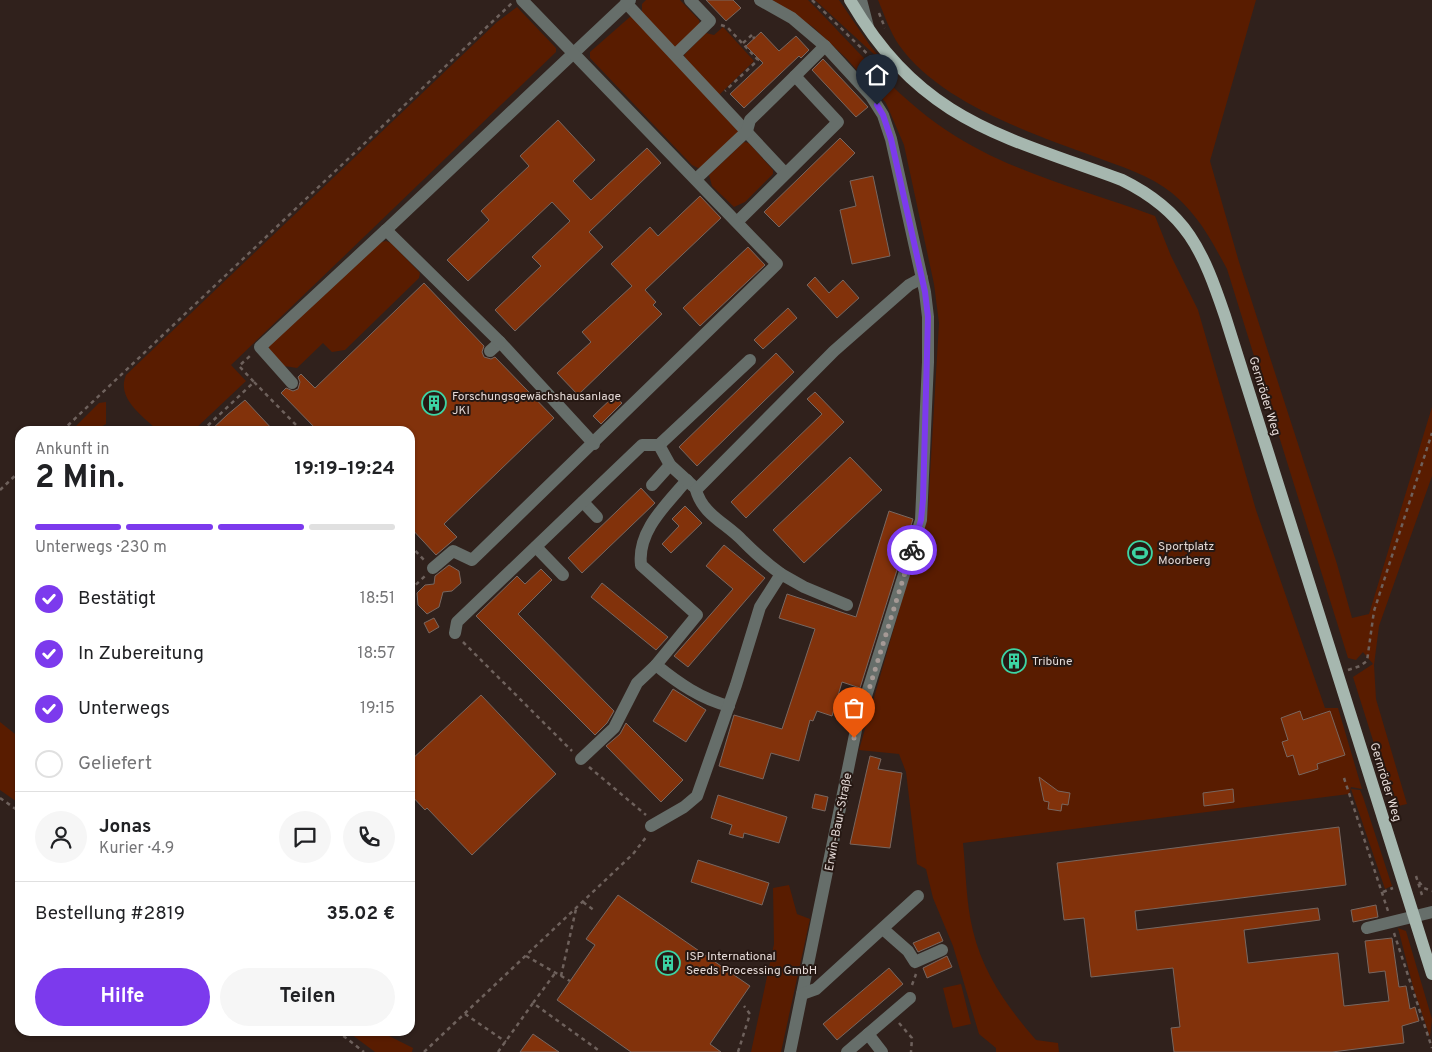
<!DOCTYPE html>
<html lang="de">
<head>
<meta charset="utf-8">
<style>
	body { margin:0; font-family:Overpass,sans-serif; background:#f6f6f6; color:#202124; height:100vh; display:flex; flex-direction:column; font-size:19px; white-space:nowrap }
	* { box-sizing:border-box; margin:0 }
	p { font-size:16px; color:#757577 }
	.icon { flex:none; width:28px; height:28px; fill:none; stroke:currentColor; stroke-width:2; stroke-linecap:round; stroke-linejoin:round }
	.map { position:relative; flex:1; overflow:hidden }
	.panel { position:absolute; left:15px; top:426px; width:400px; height:610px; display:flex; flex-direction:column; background:#fff; border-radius:15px; box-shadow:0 1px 4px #0004 }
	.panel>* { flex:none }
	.pin { position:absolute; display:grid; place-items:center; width:42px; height:42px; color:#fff; margin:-51px -21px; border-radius:50% 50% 50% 0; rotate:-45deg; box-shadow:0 0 5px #0007 }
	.pin .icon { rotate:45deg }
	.courier { position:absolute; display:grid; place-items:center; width:50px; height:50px; margin:-25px; border:4px solid #7c3aed; border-radius:50%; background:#fff; color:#222; box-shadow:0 1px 6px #0007 }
	.head em { font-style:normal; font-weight:700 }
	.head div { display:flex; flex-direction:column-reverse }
	.head { display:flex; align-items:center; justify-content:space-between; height:85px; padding:0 20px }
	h1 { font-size:32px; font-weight:700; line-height:38px }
	.bar { display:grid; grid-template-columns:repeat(4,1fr); gap:8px 5px; align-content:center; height:60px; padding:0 20px }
	.bar i { height:6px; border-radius:4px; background:#e0e0e0 }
	.bar .selected { background:#7c3aed }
	.bar p { grid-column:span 4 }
	.line { display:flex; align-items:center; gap:12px; padding:0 20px; border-top:1px solid #e0e0e0 }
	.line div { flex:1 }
	.round { display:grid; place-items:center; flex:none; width:52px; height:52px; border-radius:26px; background:#f6f6f6 }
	ol { padding:0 20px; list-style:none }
	li { display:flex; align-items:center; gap:15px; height:55px }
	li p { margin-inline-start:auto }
	li .icon { padding:5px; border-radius:50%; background:#7c3aed; color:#fff; stroke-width:4 }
	li:last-child { color:#757577 }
	li i { width:28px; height:28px; border:2px solid #e0e0e0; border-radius:50% }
	.primary-button { display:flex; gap:10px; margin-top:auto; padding:10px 20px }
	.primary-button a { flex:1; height:58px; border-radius:30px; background:#7c3aed; color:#fff; font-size:20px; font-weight:700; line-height:58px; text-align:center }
	.primary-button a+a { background:#f6f6f6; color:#202124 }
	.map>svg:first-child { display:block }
	.green { fill:#591c00 }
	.building { fill:#82320b; stroke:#786760 }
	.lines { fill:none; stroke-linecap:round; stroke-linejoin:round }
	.path { stroke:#6e615c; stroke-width:2.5; stroke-dasharray:4 4; stroke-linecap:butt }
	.minor { stroke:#666e6a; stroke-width:12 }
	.major { stroke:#a6b7af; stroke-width:12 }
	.done { stroke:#a59995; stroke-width:5; stroke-dasharray:0 9 }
	.route { stroke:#7c3aed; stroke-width:6 }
	.labels { text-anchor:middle; stroke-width:4; stroke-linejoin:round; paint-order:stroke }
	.poi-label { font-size:12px; fill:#e4d9d6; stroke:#261813; text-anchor:start }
	.street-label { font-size:12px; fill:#e4d9d6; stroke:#261813 }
</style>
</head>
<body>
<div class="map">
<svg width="1432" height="1052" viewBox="0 0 1432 1052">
	<rect width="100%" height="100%" fill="#30211c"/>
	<!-- green -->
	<g class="green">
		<polygon points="646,0 680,0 699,20 700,25 677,47 673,46 642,12 642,4"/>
		<path d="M772,0H808C852,44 894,95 946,130C1008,172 1085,190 1155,216L1171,256L1198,310L1256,510L1325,708H1338L1362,789L1351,787L1349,794L963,843C966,872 966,903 973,931C983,973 1008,1008 1036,1040L1058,1043L1059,1052H996V1048L979,1034L953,946L933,898L926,869L917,864L906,772L899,754L859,750L928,509L939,323L934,284L904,145L886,103L847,59L813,27Z"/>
		<polygon points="815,0 839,0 871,47 890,69"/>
		<path d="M878,0H1256L1210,161L1239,262L1337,564L1352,618L1369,614L1432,407V476L1379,626L1374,665L1376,699L1407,804L1394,807L1353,677L1373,664L1363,652L1356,660L1348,658L1227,269C1210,238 1199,216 1172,193C1150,175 1119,166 1093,156C1030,133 939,102 899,45C890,32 884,14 878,0Z"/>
		<path d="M517,7L556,48V52L231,365L246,381L193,431H158C143,416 116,399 126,375L497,22Z"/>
		<polygon points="631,16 737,127 738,133 704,167 698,168 692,165 590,58 590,52"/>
		<polygon points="723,27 754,61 719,95 686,59 684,55 706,33 714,35"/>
		<polygon points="744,142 749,143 773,170 773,174 745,202 734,207 712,186 709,175"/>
		<polygon points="386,241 391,243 420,273 419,278 345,350 332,352 323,343 297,368 284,366 269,350 269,346 378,243"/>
		<polygon points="106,402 106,424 94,431 71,431 99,403"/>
		<polygon points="0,722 20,738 20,804 0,790"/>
		<polygon points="1351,789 1360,790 1363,797 1392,886 1385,889"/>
		<polygon points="789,885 797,914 810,919 781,1052 751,1052 774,944 773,888"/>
		<polygon points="1398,928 1406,931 1432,1019 1430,1037 1414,990"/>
		<polygon points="961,984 971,1024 953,1028 943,988"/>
		<polygon points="347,1031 379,1031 413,1048 412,1052 375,1052"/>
	</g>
	<!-- building -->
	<g class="building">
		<polygon points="706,0 733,0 741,8 726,21"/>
		<polygon points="761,32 779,51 796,36 809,50 801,58 799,56 744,108 730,94 763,63 746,46"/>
		<polygon points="823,59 868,107 856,117 812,70"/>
		<polygon points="558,120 595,160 573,181 591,200 647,148 661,163 589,232 603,247 515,331 495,310 541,266 532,257 570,221 552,202 468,281 447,260 489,220 481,211 529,166 520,156"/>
		<polygon points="840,138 855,153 779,227 764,212"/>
		<polygon points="873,176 890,256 852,264 840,210 856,206 850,181"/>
		<polygon points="700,196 721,218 645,290 656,302 653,305 662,314 578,395 557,373 591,342 582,332 632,286 611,264 650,227 658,236"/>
		<polygon points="748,247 765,265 700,326 683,308"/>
		<polygon points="815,277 829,293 843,280 859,298 837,318 807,285"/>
		<polygon points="424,283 484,346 482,352 484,357 491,359 495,357 554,418 444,524 457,537 436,555 410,527 410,431 318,431 281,393 286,388 293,391 298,389 300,382 298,377 301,374 315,388"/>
		<polygon points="788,308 797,318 763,349 754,340"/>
		<polygon points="776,353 794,372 697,466 679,447"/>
		<polygon points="815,392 844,422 746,518 731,502 822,414 807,399"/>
		<polygon points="614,396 622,403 601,424 593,416"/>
		<polygon points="245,400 274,431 210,431 227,415"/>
		<polygon points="850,457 882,490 804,563 773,530"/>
		<polygon points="641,488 655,503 582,573 568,558"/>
		<polygon points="685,506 702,523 671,553 662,544 679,526 672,519"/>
		<polygon points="889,511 913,519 860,688 842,682 832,716 817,711 813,721 810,720 799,761 771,753 763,779 719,766 734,715 782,729 815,629 779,618 787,594 856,617"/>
		<polygon points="724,545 765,578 688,667 674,656 733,589 706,566"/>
		<polygon points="449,565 459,571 461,583 452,591 443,592 439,607 427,614 418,605 417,593 425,585 434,584 435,576"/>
		<polygon points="541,569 552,580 518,614 614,711 607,723 595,735 476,616 517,576 525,584"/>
		<polygon points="602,583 668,637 656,650 591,597"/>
		<polygon points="434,618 439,627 429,633 424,623"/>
		<polygon points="673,689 706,710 686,742 653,721"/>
		<polygon points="481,695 556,774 472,855 427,808 425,810 410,794 410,761"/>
		<polygon points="1300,711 1303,720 1330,711 1345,755 1317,764 1318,769 1299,775 1293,755 1287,757 1282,742 1288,740 1281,718"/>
		<polygon points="626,723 683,780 661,802 606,746 620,734"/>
		<polygon points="870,756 881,759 878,769 902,773 890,848 850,844"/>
		<polygon points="1039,777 1058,791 1070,793 1068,805 1062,804 1061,811 1048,809 1049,802 1044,801"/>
		<polygon points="1233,789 1234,802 1204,806 1203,793"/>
		<polygon points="815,794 828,797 825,811 812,808"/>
		<polygon points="718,795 787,817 779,843 744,833 743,838 729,834 732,825 711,818"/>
		<polygon points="1339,827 1346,885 1135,911 1137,930 1318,908 1320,920 1244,930 1248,963 1338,953 1344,1006 1389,1001 1385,971 1369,973 1365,941 1392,938 1399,987 1406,986 1410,1009 1415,1007 1419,1021 1402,1026 1404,1043 1332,1052 1174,1052 1171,1028 1180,1027 1173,968 1091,977 1084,918 1064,920 1057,863"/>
		<polygon points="698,860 769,883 762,905 691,882"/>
		<polygon points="618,895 750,986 710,1044 721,1052 631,1052 557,1000 595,945 586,939"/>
		<polygon points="1376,905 1378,917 1353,922 1351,910"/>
		<polygon points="939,932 943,941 918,952 913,943"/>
		<polygon points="947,956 952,967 927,978 923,968"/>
		<polygon points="889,968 903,984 837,1040 823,1024"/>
		<polygon points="533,1034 559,1052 520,1052"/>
	</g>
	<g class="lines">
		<!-- path -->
		<g class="path">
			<polyline points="812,0 888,74"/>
			<polyline points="879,13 885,28"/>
			<polyline points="721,25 727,27 758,60 725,91"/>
			<polyline points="743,43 753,34 754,39"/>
			<polyline points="254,382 302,431"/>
			<polyline points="62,431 512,3"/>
			<polyline points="202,431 254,382 239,366 251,355"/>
			<polyline points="0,490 20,471"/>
			<polyline points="410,545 424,560"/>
			<polyline points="410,590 425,576"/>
			<polyline points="463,642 572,751"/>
			<polyline points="1348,670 1360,666 1367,661 1374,611 1432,433"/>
			<polyline points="589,767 646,815"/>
			<polyline points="1344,778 1388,911"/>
			<polyline points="0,798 20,812"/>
			<polyline points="1416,876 1422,895"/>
			<polyline points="1419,882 1424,888 1432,891"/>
			<polyline points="1383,892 1393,888"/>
			<polyline points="583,902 595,911"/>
			<polyline points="1394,933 1432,1048"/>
			<polyline points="526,956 570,981"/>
			<polyline points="561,976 576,909"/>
			<polyline points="912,985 916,974"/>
			<polyline points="533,1003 556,972"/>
			<polyline points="465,1014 506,1042"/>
			<polyline points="899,1023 912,1038 911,1052"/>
			<polyline points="337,1031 364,1052"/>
			<polyline points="424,1052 633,854 647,836"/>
			<polyline points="498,1052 533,1003 601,1052"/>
			<polyline points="738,1052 750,1014 744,1006"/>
		</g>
		<!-- minor -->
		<g class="minor">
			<polyline points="760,0 792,18 825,46 871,96 883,115 891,139 925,292 928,317 928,362 921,520 857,725 790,1052"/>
			<polyline points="861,0 868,27"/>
			<polyline points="626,3 785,173"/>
			<polyline points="676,54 710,21 690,0"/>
			<polyline points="696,179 747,131 750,120 795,76"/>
			<polyline points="738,221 838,122 795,76 825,46"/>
			<polyline points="386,230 630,0"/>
			<polyline points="490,351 500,342 594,444"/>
			<polyline points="292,383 260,347 386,230 500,342"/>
			<path d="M687,480C666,505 637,531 641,565L697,615L656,665C678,683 701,699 729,706"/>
			<polyline points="652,485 670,465"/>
			<polyline points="693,486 670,465 659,445 750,360"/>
			<polyline points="583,502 597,517"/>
			<polyline points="536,547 563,575"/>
			<polyline points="433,568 453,551 472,560 777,264 522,0"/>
			<path d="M781,574C767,564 755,553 743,541C726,523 703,515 696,490L834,351L909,285L922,278"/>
			<polyline points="455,633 457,622 642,445 659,445"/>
			<polyline points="581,759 614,728 637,683 656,665"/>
			<polyline points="651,826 684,807 697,796 736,685 760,607 781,574 804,587 847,605"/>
			<polyline points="1367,928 1432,912"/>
			<polyline points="883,929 908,951 915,962 942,950"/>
			<polyline points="802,994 816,989 918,896"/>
			<polyline points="868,1034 882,1052"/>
			<polyline points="847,1052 910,998"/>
		</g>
		<!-- major -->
		<path class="major" d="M850,0C921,121 1000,135 1122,180C1187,212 1203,251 1225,316L1432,974"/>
	</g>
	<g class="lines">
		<!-- done -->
		<polyline class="done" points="854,738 912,550"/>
		<!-- route -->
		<polyline class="route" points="877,105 883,115 891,139 925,292 928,317 923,500 921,520 912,550"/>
	</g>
	<!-- icons -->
	<defs>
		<g id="building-ring" transform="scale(1.25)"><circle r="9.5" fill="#261813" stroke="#3cd4a4" stroke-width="1.5"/><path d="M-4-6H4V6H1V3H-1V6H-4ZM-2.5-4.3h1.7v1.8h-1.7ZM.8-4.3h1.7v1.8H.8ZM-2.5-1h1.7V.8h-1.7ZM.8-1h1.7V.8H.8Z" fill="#3cd4a4"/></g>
		<g id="stadium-ring" transform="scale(1.25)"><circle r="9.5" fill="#261813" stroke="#3cd4a4" stroke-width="1.5"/><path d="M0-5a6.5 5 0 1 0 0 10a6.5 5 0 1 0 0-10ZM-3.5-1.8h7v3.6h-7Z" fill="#3cd4a4"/></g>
	</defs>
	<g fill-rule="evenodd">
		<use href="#building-ring" x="434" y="403"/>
		<use href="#stadium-ring" x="1140" y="553"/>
		<use href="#building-ring" x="1014" y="661"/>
		<use href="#building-ring" x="668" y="963"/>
	</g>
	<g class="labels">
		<!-- poi labels -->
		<g class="poi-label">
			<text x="452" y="400">Forschungsgewächshausanlage<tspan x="452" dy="14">JKI</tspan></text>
			<text x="1158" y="550">Sportplatz<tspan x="1158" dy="14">Moorberg</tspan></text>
			<text x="1032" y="665">Tribüne</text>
			<text x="686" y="960">ISP International<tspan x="686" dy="14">Seeds Processing GmbH</tspan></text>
		</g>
		<!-- street labels -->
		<g class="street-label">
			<text transform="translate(1265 396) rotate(73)" y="4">Gernröder Weg</text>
			<text transform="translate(1386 782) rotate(73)" y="4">Gernröder Weg</text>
			<text transform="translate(838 822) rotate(-79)" y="4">Erwin-Baur-Straße</text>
		</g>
	</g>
</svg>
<div class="pin" style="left:854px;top:738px;background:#ea580c"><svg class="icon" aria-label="bag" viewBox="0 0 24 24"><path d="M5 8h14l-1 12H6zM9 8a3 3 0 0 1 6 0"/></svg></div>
<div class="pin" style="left:877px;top:105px;background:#1f2937"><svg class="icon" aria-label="home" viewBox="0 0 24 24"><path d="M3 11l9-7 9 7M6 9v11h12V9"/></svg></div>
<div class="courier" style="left:912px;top:550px"><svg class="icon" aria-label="bike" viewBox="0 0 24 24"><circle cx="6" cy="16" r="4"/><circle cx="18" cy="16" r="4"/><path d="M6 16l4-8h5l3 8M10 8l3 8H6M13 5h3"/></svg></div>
<section class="panel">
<div class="head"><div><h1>2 Min.</h1><p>Ankunft in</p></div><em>19:19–19:24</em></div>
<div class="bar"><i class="selected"></i><i class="selected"></i><i class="selected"></i><i></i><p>Unterwegs · 230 m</p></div>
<ol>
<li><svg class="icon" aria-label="check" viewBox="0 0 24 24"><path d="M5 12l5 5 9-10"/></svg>Bestätigt<p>18:51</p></li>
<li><svg class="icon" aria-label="check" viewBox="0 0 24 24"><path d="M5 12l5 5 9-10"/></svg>In Zubereitung<p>18:57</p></li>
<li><svg class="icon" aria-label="check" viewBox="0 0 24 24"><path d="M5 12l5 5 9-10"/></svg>Unterwegs<p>19:15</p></li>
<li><i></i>Geliefert</li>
</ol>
<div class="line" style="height:90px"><a class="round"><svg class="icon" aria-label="person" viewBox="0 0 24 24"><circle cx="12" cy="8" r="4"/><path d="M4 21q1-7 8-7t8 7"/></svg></a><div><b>Jonas</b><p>Kurier · 4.9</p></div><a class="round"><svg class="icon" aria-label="chat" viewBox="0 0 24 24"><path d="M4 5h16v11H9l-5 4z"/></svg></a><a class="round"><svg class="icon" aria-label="phone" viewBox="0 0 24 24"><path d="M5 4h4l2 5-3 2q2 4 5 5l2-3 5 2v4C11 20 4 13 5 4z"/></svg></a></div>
<div class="line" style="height:65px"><div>Bestellung #2819</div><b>35.02 €</b></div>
<div class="primary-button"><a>Hilfe</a><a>Teilen</a></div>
</section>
</div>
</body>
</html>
